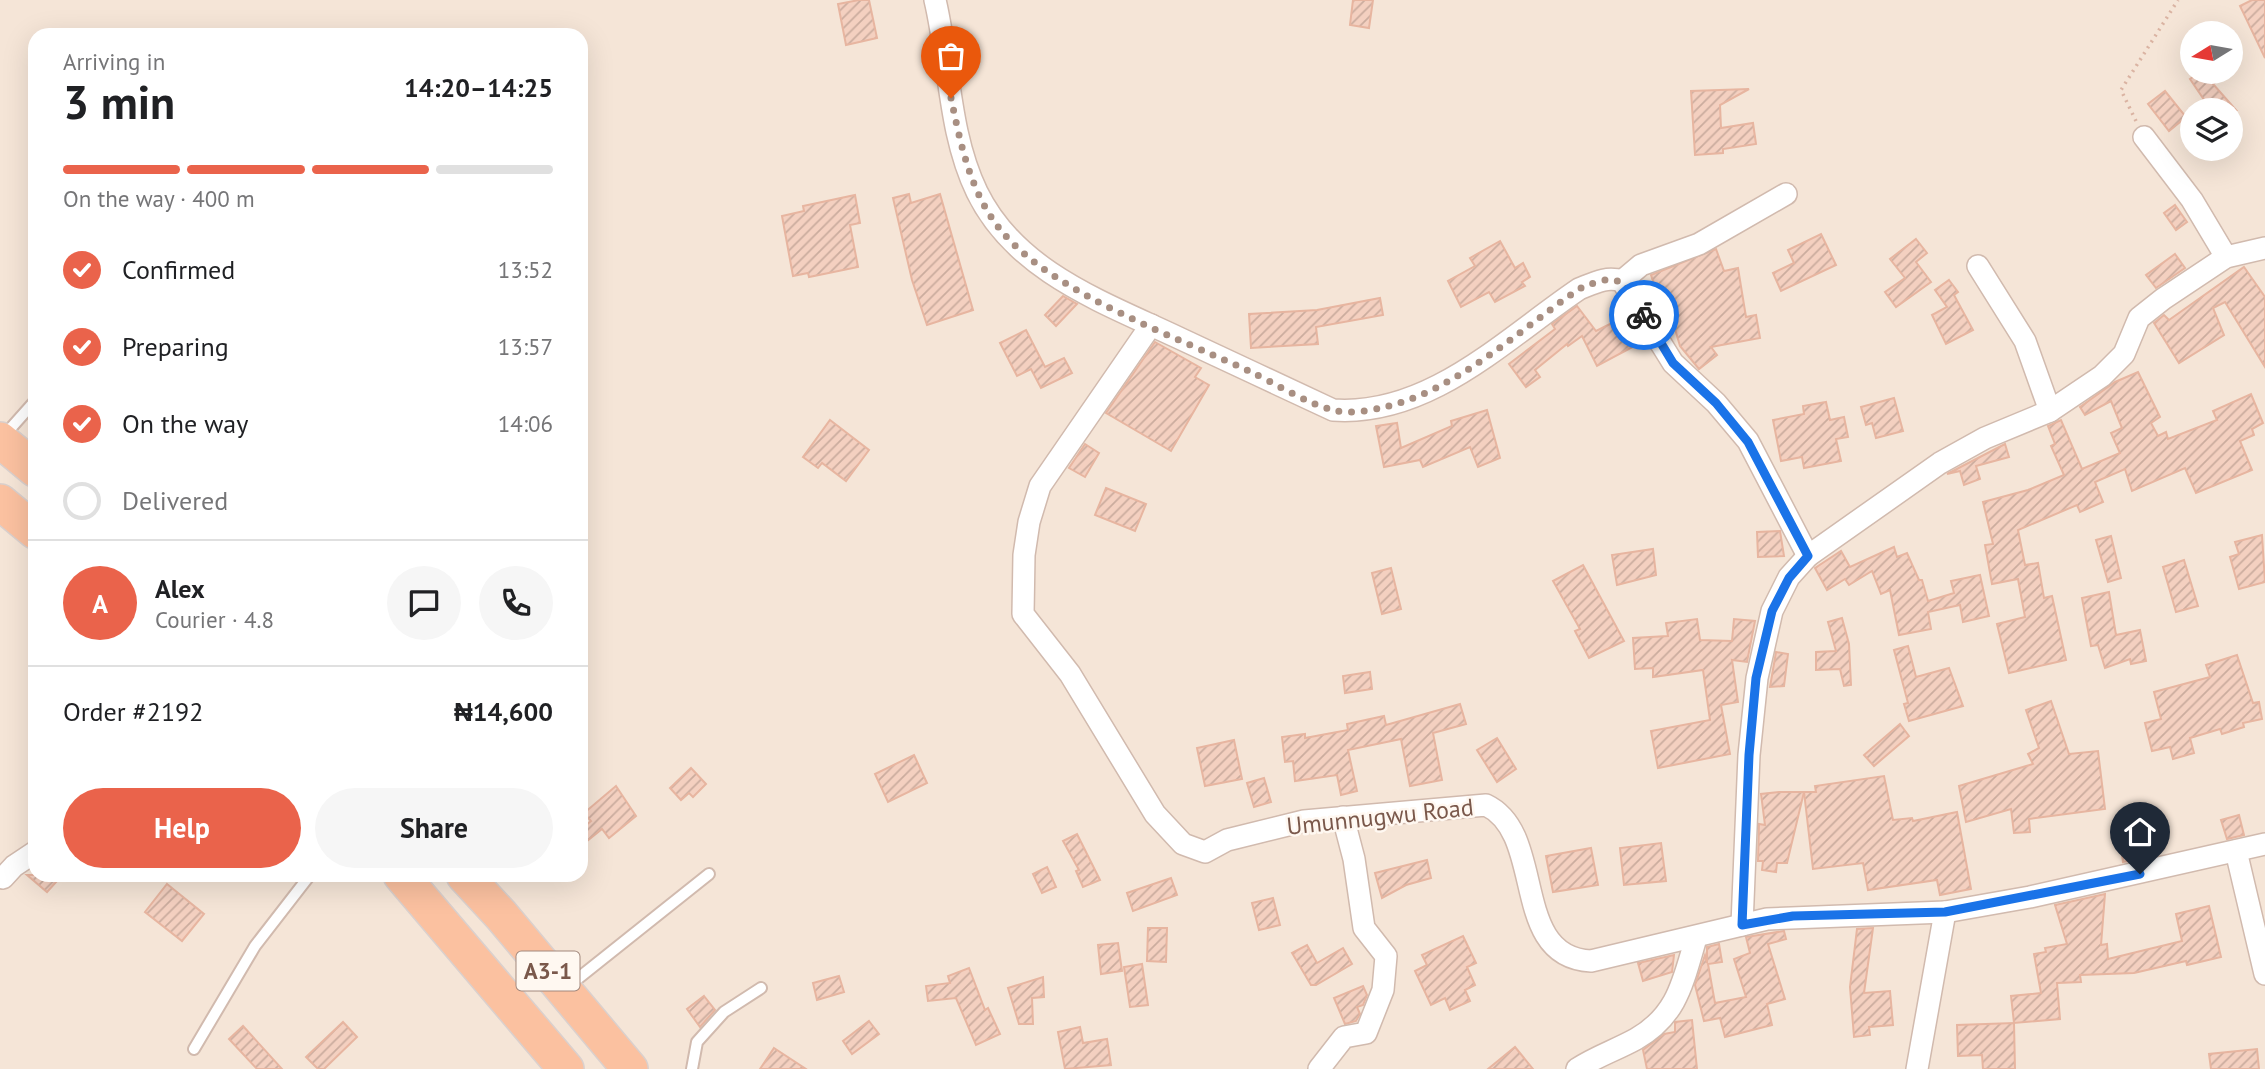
<!DOCTYPE html>
<html lang="en">
<head>
<meta charset="utf-8">
<style>
	body { margin:0; font-family:"PT Sans",sans-serif; background:#f6f6f6; color:#202124; height:100vh; display:flex; flex-direction:column; font-size:26px; white-space:nowrap }
	* { box-sizing:border-box; margin:0 }
	p { font-size:23px; color:#757577 }
	.icon { flex:none; width:38px; height:38px; fill:none; stroke:currentColor; stroke-width:2; stroke-linecap:round; stroke-linejoin:round }
	.map { position:relative; flex:1; overflow:hidden }
	.panel { position:absolute; left:28px; top:28px; width:560px; height:854px; display:flex; flex-direction:column; background:#fff; border-radius:21px; box-shadow:0 7px 28px #0002 }
	.panel>* { flex:none }
	.needle { width:46px; rotate:259deg }
	.fabs { position:absolute; left:2180px; top:21px; display:grid; gap:14px }
	.fabs a { display:grid; place-items:center; width:63px; height:63px; border-radius:50%; background:#fff; box-shadow:0 7px 28px #0002; font-size:35px }
	.pin { position:absolute; display:grid; place-items:center; width:60px; height:60px; color:#fff; margin:-72px -30px; border-radius:50% 50% 50% 0; rotate:-45deg; box-shadow:0 0 7px #0007 }
	.pin .icon { rotate:45deg }
	.courier { position:absolute; display:grid; place-items:center; width:70px; height:70px; margin:-35px; border:5px solid #1a73e8; border-radius:50%; background:#fff; color:#222; box-shadow:0 2px 9px #0007 }
	.head em { font-style:normal; font-weight:600 }
	.head div { display:flex; flex-direction:column-reverse }
	.head { display:flex; align-items:center; justify-content:space-between; height:119px; padding:0 35px }
	h1 { font-size:46px; font-weight:600; line-height:52px }
	.bar { display:grid; grid-template-columns:repeat(4,1fr); gap:10px 7px; align-content:center; height:84px; padding:0 35px }
	.bar i { height:9px; border-radius:5px; background:#e0e0e0 }
	.bar .selected { background:#ea634b }
	.bar p { grid-column:span 4 }
	.line { display:flex; align-items:center; gap:18px; padding:0 35px; border-top:2px solid #e0e0e0 }
	.line div { flex:1 }
	.round { display:grid; place-items:center; flex:none; width:74px; height:74px; border-radius:37px; background:#f6f6f6 }
	ol { padding:0 35px; list-style:none }
	li { display:flex; align-items:center; gap:21px; height:77px }
	li p { margin-inline-start:auto }
	li .icon { padding:7px; border-radius:50%; background:#ea634b; color:#fff; stroke-width:4 }
	li:last-child { color:#757577 }
	li i { width:38px; height:38px; border:4px solid #e0e0e0; border-radius:50% }
	.cta { display:flex; gap:14px; margin-top:auto; padding:14px 35px }
	.cta a { flex:1; height:80px; border-radius:42px; background:#ea634b; color:#fff; font-size:28px; font-weight:600; line-height:80px; text-align:center }
	.cta a+a { background:#f6f6f6; color:#202124 }
	.map>svg:first-child { display:block }
	.residential { fill:#f5e5d7; fill-rule:evenodd }
	.building { fill:url(#building-hatch); stroke:#e7b5a0; stroke-width:2 }
	.lines { fill:none; stroke-linecap:round; stroke-linejoin:round }
	.service-casing { stroke:#d1baae; stroke-width:14 }
	.minor-casing { stroke:#d1baae; stroke-width:24 }
	.trunk-casing { stroke:#dad0cd; stroke-width:38 }
	.path { stroke:#dab3a2; stroke-width:3.5; stroke-dasharray:2 5; stroke-linecap:butt }
	.service { stroke:#fff; stroke-width:10 }
	.minor { stroke:#fff; stroke-width:21 }
	.trunk { stroke:#fbc1a0; stroke-width:35 }
	.done { stroke:#a88f82; stroke-width:7; stroke-dasharray:0 12.6 }
	.route { stroke:#1a73e8; stroke-width:9 }
	.labels { text-anchor:middle; stroke-width:5; stroke-linejoin:round; paint-order:stroke }
	.shield { fill:#fff8f1; stroke:#a2887d; stroke-width:2 }
	.shield-label { font-size:23px; font-weight:bold; fill:#7a584b }
	.street-label { font-size:24px; fill:#7a584b; stroke:#fff8f1 }
</style>
</head>
<body>
<div class="map">
<svg width="2265" height="1069" viewBox="0 0 2265 1069">
	<defs>
		<pattern id="building-hatch" width="6" height="6" patternUnits="userSpaceOnUse" patternTransform="scale(1.75)"><rect width="6" height="6" fill="#f4d0c0"/><path d="M-1 1l2-2M0 6l6-6M5 7l2-2" fill="none" stroke="#cbac9e"/></pattern>
	</defs>
	<rect width="100%" height="100%" fill="#fdf4e9"/>
	<!-- residential -->
	<path class="residential" d="M0,0H2265V1069H0ZM2193,33H2231V72H2193ZM35,35H581V875H35ZM2193,110H2231V149H2193Z"/>
	<!-- building -->
	<g class="building">
		<polygon points="859,0 869,0 877,38 846,45 838,4"/>
		<polygon points="1353,0 1373,0 1369,28 1350,25"/>
		<polygon points="2252,0 2265,0 2265,58 2240,6"/>
		<polygon points="2200,72 2231,72 2213,84 2236,110 2211,110 2190,79"/>
		<polygon points="1749,89 1720,105 1721,128 1753,123 1756,144 1723,149 1723,153 1695,155 1691,91"/>
		<polygon points="2165,91 2186,117 2169,131 2148,104"/>
		<polygon points="909,194 911,203 940,194 973,310 927,325 912,280 893,198"/>
		<polygon points="855,195 860,223 850,225 858,267 809,277 808,273 793,276 782,216 804,211 803,206"/>
		<polygon points="2175,205 2187,222 2176,230 2164,213"/>
		<polygon points="1821,234 1836,265 1781,291 1773,273 1794,263 1788,250"/>
		<polygon points="1916,239 1927,253 1916,262 1931,282 1896,307 1885,292 1905,278 1890,259"/>
		<polygon points="1500,241 1515,268 1523,263 1530,277 1522,282 1525,286 1495,302 1489,292 1461,307 1448,281 1475,266 1470,258"/>
		<polygon points="1716,249 1724,271 1738,268 1746,317 1756,315 1760,338 1711,347 1717,355 1699,369 1680,346 1675,329 1670,330 1651,275"/>
		<polygon points="2175,254 2185,268 2156,288 2146,275"/>
		<polygon points="2244,267 2265,297 2265,367 2225,302 2213,308 2224,335 2179,363 2154,323 2164,315 2169,320"/>
		<polygon points="1949,280 1958,292 1954,295 1973,330 1946,344 1932,315 1947,307 1935,290"/>
		<polygon points="1063,296 1077,304 1056,326 1045,315"/>
		<polygon points="1380,298 1383,315 1316,327 1318,344 1251,348 1249,314 1317,310"/>
		<polygon points="1577,306 1596,331 1626,316 1640,343 1597,366 1582,336 1568,346 1567,344 1535,370 1540,377 1526,387 1509,364 1555,329 1552,324"/>
		<polygon points="1026,330 1045,367 1064,358 1072,373 1041,388 1031,369 1017,376 1000,343"/>
		<polygon points="1155,342 1201,368 1195,377 1209,385 1171,451 1106,413"/>
		<polygon points="2138,372 2160,417 2151,423 2158,436 2166,432 2168,439 2217,420 2213,411 2251,394 2263,423 2252,429 2254,435 2240,441 2252,470 2196,493 2185,468 2132,491 2125,469 2095,482 2103,502 2080,512 2077,505 2018,530 2025,565 2038,563 2044,598 2052,596 2066,660 2009,673 1997,624 2025,617 2018,579 1992,584 1985,545 1993,544 1983,502 2028,490 2064,475 2051,446 2055,444 2048,426 2061,420 2082,469 2120,453 2111,433 2122,428 2111,401 2085,415 2080,407 2115,382"/>
		<polygon points="1894,398 1903,431 1876,438 1872,423 1866,425 1861,407"/>
		<polygon points="1826,402 1830,420 1844,417 1848,437 1836,439 1841,461 1804,468 1802,457 1781,461 1773,420 1804,414 1803,406"/>
		<polygon points="1487,410 1500,458 1478,467 1470,447 1423,467 1420,460 1384,467 1376,426 1397,423 1401,448 1452,426 1451,421"/>
		<polygon points="830,420 869,450 846,481 822,463 818,468 803,457"/>
		<polygon points="1085,444 1099,453 1085,477 1069,468"/>
		<polygon points="2005,444 2009,457 1976,466 1980,479 1964,485 1960,471 1947,474"/>
		<polygon points="1106,488 1146,504 1135,531 1095,515"/>
		<polygon points="1780,531 1784,556 1758,557 1757,532"/>
		<polygon points="2262,535 2265,582 2239,589 2230,557 2239,554 2235,542"/>
		<polygon points="2111,536 2121,578 2108,582 2096,540"/>
		<polygon points="1894,547 1897,557 1907,553 1919,580 1922,580 1928,601 1954,593 1951,581 1980,575 1989,616 1963,622 1960,605 1928,612 1931,629 1899,635 1890,590 1881,594 1872,571 1849,585 1845,579 1827,590 1815,568 1841,551 1850,567"/>
		<polygon points="1653,549 1656,575 1617,585 1612,555"/>
		<polygon points="2184,560 2198,606 2176,612 2163,567"/>
		<polygon points="1583,565 1624,641 1589,658 1575,631 1580,629 1553,581"/>
		<polygon points="1391,568 1401,609 1382,614 1372,573"/>
		<polygon points="2109,592 2116,635 2140,630 2146,661 2131,664 2130,659 2105,668 2098,645 2091,646 2082,598"/>
		<polygon points="1842,618 1849,644 1851,685 1844,686 1840,669 1816,670 1816,652 1836,651 1828,622"/>
		<polygon points="1697,619 1700,640 1732,641 1734,619 1755,621 1747,662 1732,660 1738,702 1721,705 1730,754 1658,768 1651,731 1710,720 1703,670 1653,677 1653,668 1635,669 1633,638 1668,636 1666,623"/>
		<polygon points="1908,646 1916,677 1949,668 1963,706 1909,721 1904,704 1908,703 1894,650"/>
		<polygon points="1776,652 1788,654 1784,686 1770,687"/>
		<polygon points="2237,655 2253,703 2259,702 2262,719 2243,723 2244,727 2222,734 2220,729 2190,738 2194,753 2173,759 2170,747 2152,751 2145,723 2161,719 2154,692 2210,677 2206,665"/>
		<polygon points="1370,672 1372,689 1345,693 1343,676"/>
		<polygon points="2051,701 2069,754 2098,751 2105,809 2029,819 2030,832 2014,833 2011,809 1966,822 1959,786 2033,764 2028,754 2039,748 2026,710"/>
		<polygon points="1460,704 1466,724 1433,733 1442,780 1410,786 1401,739 1348,750 1357,791 1341,795 1337,775 1295,781 1293,761 1285,762 1282,737 1305,734 1305,738 1348,730 1347,724 1384,716 1386,725"/>
		<polygon points="1900,724 1909,736 1874,766 1864,755"/>
		<polygon points="1497,738 1516,769 1497,782 1477,750"/>
		<polygon points="1234,740 1242,779 1205,786 1197,748"/>
		<polygon points="914,755 927,783 888,802 875,774"/>
		<polygon points="691,768 706,784 693,797 689,793 681,800 670,788"/>
		<polygon points="1884,776 1893,820 1912,818 1913,821 1957,812 1971,889 1940,895 1937,880 1868,890 1863,863 1813,869 1804,792 1816,792 1815,786"/>
		<polygon points="1264,778 1271,802 1254,807 1247,783"/>
		<polygon points="616,786 636,816 609,838 602,829 581,846 581,829 591,821 584,813"/>
		<polygon points="1779,792 1804,792 1787,863 1777,863 1776,872 1762,870 1763,861 1758,861 1759,824 1765,825 1761,794"/>
		<polygon points="2239,815 2244,835 2227,839 2221,820"/>
		<polygon points="1077,834 1100,880 1083,887 1076,871 1079,870 1063,841"/>
		<polygon points="1661,843 1666,881 1624,885 1620,848"/>
		<polygon points="2149,843 2151,856 2123,862 2121,847"/>
		<polygon points="1591,848 1598,885 1553,892 1546,856"/>
		<polygon points="1427,860 1431,878 1406,885 1382,898 1375,873"/>
		<polygon points="1047,867 1056,887 1042,893 1033,874"/>
		<polygon points="27,875 48,875 56,882 47,892"/>
		<polygon points="1171,878 1177,895 1133,911 1127,893"/>
		<polygon points="167,884 204,914 182,941 145,912"/>
		<polygon points="2105,894 2101,945 2107,944 2108,959 2182,941 2176,914 2209,906 2221,957 2187,965 2186,961 2134,973 2080,975 2081,982 2057,983 2060,1019 2014,1023 2011,996 2041,993 2034,954 2046,952 2045,948 2067,944 2055,905"/>
		<polygon points="1273,898 1280,925 1259,930 1252,903"/>
		<polygon points="1148,928 1167,928 1166,962 1147,961"/>
		<polygon points="1873,928 1864,993 1890,991 1893,1025 1869,1027 1870,1035 1854,1037 1850,987 1857,929"/>
		<polygon points="1784,931 1786,939 1768,944 1785,999 1767,1004 1772,1025 1725,1037 1720,1018 1704,1021 1695,985 1705,955 1707,963 1707,947 1719,944 1722,962 1708,964 1715,1003 1746,997 1734,959 1750,953 1746,937"/>
		<polygon points="1463,936 1476,963 1467,967 1475,985 1465,990 1470,1001 1450,1010 1445,998 1431,1005 1415,971 1427,965 1422,955"/>
		<polygon points="1118,943 1122,971 1101,974 1098,945"/>
		<polygon points="1307,945 1317,963 1343,948 1352,964 1316,985 1311,985 1292,953"/>
		<polygon points="1674,955 1672,972 1643,981 1638,963"/>
		<polygon points="1142,964 1148,1005 1130,1007 1124,967"/>
		<polygon points="969,968 985,1010 988,1008 1000,1034 976,1045 956,998 928,1001 926,986 950,983 948,976"/>
		<polygon points="839,976 844,992 817,1000 813,983"/>
		<polygon points="1043,977 1044,997 1032,998 1033,1024 1019,1024 1008,988"/>
		<polygon points="1363,986 1367,995 1363,1005 1357,1007 1360,1014 1356,1021 1345,1024 1334,998"/>
		<polygon points="704,996 715,1010 700,1027 687,1009"/>
		<polygon points="1692,1020 1697,1069 1647,1069 1643,1050 1664,1034 1675,1032 1675,1022"/>
		<polygon points="869,1021 879,1034 852,1054 843,1041"/>
		<polygon points="343,1022 357,1037 324,1069 318,1069 306,1057"/>
		<polygon points="2014,1023 2015,1069 1983,1069 1982,1055 1958,1056 1957,1025"/>
		<polygon points="243,1026 282,1069 257,1069 229,1039"/>
		<polygon points="1080,1027 1083,1043 1107,1039 1111,1065 1065,1069 1058,1032"/>
		<polygon points="1515,1047 1533,1069 1488,1069"/>
		<polygon points="774,1048 806,1069 760,1069"/>
		<polygon points="2257,1049 2259,1069 2211,1069 2209,1054"/>
	</g>
	<g class="lines">
		<!-- service casing -->
		<g class="service-casing">
			<g id="service">
				<polyline points="2,438 35,401"/>
				<polyline points="566,988 709,874"/>
				<polyline points="194,1049 255,946 310,875"/>
				<polyline points="692,1069 697,1042 724,1012 761,988"/>
			</g>
		</g>
		<!-- minor casing -->
		<g class="minor-casing">
			<g id="minor">
				<path d="M935,0C950,63 948,132 977,192C1016,272 1103,302 1179,338C1230,362 1282,386 1333,410C1429,417 1505,339 1579,289C1594,283 1606,276 1622,281L1673,363L1716,403L1748,441L1808,556"/>
				<polyline points="2144,137 2192,200 2226,257"/>
				<polyline points="1978,266 2025,341 2050,411"/>
				<polyline points="1622,281 1641,265 1699,244 1786,194"/>
				<path d="M1151,325L1040,486L1029,522L1024,555L1023,614L1070,674L1155,814L1183,844L1205,852L1227,840L1304,821L1486,805C1547,834 1509,957 1591,961L1767,919L1945,912L2030,897L2265,844"/>
				<polyline points="2236,851 2265,974"/>
				<polyline points="3,878 14,866 35,852"/>
				<polyline points="1742,925 1749,755 1757,678 1772,611 1789,577 1808,556 1940,463 1985,438 2050,411 2102,376 2124,354 2139,318 2163,299 2226,257 2265,248"/>
				<polyline points="1319,1069 1344,1037 1366,1033 1383,990 1386,956 1364,928 1354,859 1343,817"/>
				<path d="M1577,1069C1595,1057 1616,1050 1636,1039C1678,1015 1683,981 1696,938"/>
				<polyline points="1917,1069 1945,912"/>
			</g>
		</g>
		<!-- trunk casing -->
		<g class="trunk-casing">
			<g id="trunk">
				<polyline points="0,440 35,469"/>
				<polyline points="0,502 35,531"/>
				<polyline points="401,875 566,1069"/>
				<polyline points="464,875 501,915 630,1069"/>
			</g>
		</g>
		<!-- path -->
		<polyline class="path" points="2136,121 2121,90 2178,0"/>
		<!-- service -->
		<use href="#service" class="service"/>
		<!-- minor -->
		<use href="#minor" class="minor"/>
		<!-- trunk -->
		<use href="#trunk" class="trunk"/>
	</g>
	<g class="lines">
		<!-- done -->
		<path class="done" d="M951,98C961,146 971,196 1004,234C1055,293 1175,337 1247,370C1273,382 1307,404 1333,410C1347,414 1367,411 1381,408C1455,392 1518,331 1579,289C1619,271 1624,279 1644,315"/>
		<!-- route -->
		<polyline class="route" points="1644,315 1673,363 1716,403 1748,442 1808,556 1789,578 1772,611 1756,678 1749,755 1742,925 1793,916 1945,912 2140,874"/>
	</g>
	<g class="labels">
		<!-- shield labels -->
		<rect class="shield" x="516.5" y="951.5" width="63" height="39" rx="5"/>
		<g class="shield-label">
			<text x="548" y="979">A3-1</text>
		</g>
		<!-- street labels -->
		<g class="street-label">
			<text transform="translate(1380 817) rotate(-6)" y="8">Umunnugwu Road</text>
		</g>
	</g>
</svg>
<div class="fabs">
<a><svg class="needle" viewBox="-14 -14 28 28"><path d="M0-13l5 13h-10z" fill="#e53935"/><path d="M0 13l5-13h-10z" fill="#757577"/></svg></a>
<a><svg class="icon" aria-label="layers" viewBox="0 0 24 24"><path d="M12 4l9 5-9 5-9-5zM3 14l9 5 9-5"/></svg></a>
</div>
<div class="pin" style="left:951px;top:98px;background:#ea580c"><svg class="icon" aria-label="bag" viewBox="0 0 24 24"><path d="M5 8h14l-1 12H6zM9 8a3 3 0 0 1 6 0"/></svg></div>
<div class="pin" style="left:2140px;top:874px;background:#1f2937"><svg class="icon" aria-label="home" viewBox="0 0 24 24"><path d="M3 11l9-7 9 7M6 9v11h12V9"/></svg></div>
<div class="courier" style="left:1644px;top:315px"><svg class="icon" aria-label="bike" viewBox="0 0 24 24"><circle cx="6" cy="16" r="4"/><circle cx="18" cy="16" r="4"/><path d="M6 16l4-8h5l3 8M10 8l3 8H6M13 5h3"/></svg></div>
<section class="panel">
<div class="head"><div><h1>3 min</h1><p>Arriving in</p></div><em>14:20–14:25</em></div>
<div class="bar"><i class="selected"></i><i class="selected"></i><i class="selected"></i><i></i><p>On the way · 400 m</p></div>
<ol>
<li><svg class="icon" aria-label="check" viewBox="0 0 24 24"><path d="M5 12l5 5 9-10"/></svg>Confirmed<p>13:52</p></li>
<li><svg class="icon" aria-label="check" viewBox="0 0 24 24"><path d="M5 12l5 5 9-10"/></svg>Preparing<p>13:57</p></li>
<li><svg class="icon" aria-label="check" viewBox="0 0 24 24"><path d="M5 12l5 5 9-10"/></svg>On the way<p>14:06</p></li>
<li><i></i>Delivered</li>
</ol>
<div class="line" style="height:126px"><b class="round" style="background:#ea634b;color:#fff">A</b><div><b>Alex</b><p>Courier · 4.8</p></div><a class="round"><svg class="icon" aria-label="chat" viewBox="0 0 24 24"><path d="M4 5h16v11H9l-5 4z"/></svg></a><a class="round"><svg class="icon" aria-label="phone" viewBox="0 0 24 24"><path d="M5 4h4l2 5-3 2q2 4 5 5l2-3 5 2v4C11 20 4 13 5 4z"/></svg></a></div>
<div class="line" style="height:91px"><div>Order #2192</div><b>₦14,600</b></div>
<div class="cta"><a>Help</a><a>Share</a></div>
</section>
</div>
</body>
</html>
